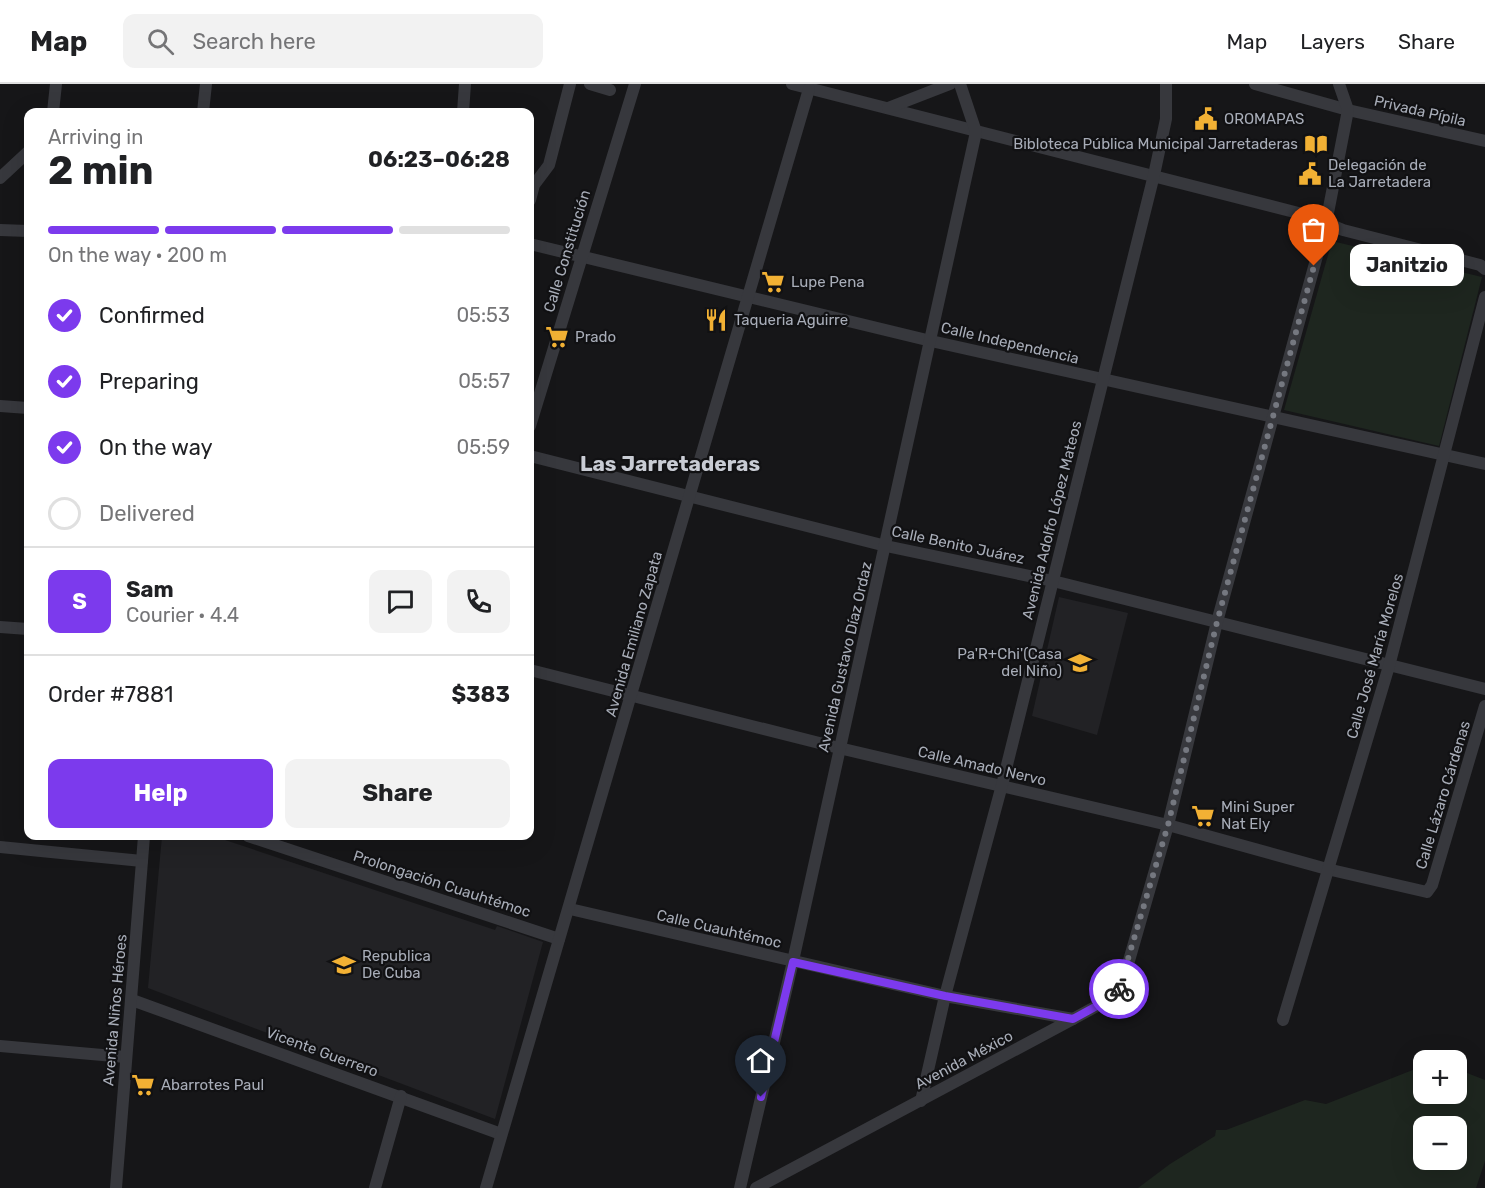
<!DOCTYPE html>
<html lang="en">
<head>
<meta charset="utf-8">
<style>
	body { margin:0; font-family:Rubik,sans-serif; background:#f2f2f2; color:#202124; height:100vh; display:flex; flex-direction:column; font-size:22px; white-space:nowrap }
	* { box-sizing:border-box; margin:0 }
	p { font-size:20px; color:#757577 }
	.icon { flex:none; width:33px; height:33px; fill:none; stroke:currentColor; stroke-width:2; stroke-linecap:round; stroke-linejoin:round }
	.map { position:relative; flex:1; overflow:hidden }
	.details { position:absolute; left:24px; top:24px; width:510px; height:732px; display:flex; flex-direction:column; background:#fff; border-radius:12px; box-shadow:0 6px 24px #0002 }
	.details>* { flex:none }
	.fabs { position:absolute; left:1413px; top:966px; display:grid; gap:12px }
	.fabs a { display:grid; place-items:center; width:54px; height:54px; border-radius:12px; background:#fff; box-shadow:0 6px 24px #0002; font-size:30px }
	.pin { position:absolute; display:grid; place-items:center; width:51px; height:51px; color:#fff; margin:-62px -26px; border-radius:50% 50% 50% 0; rotate:-45deg; box-shadow:0 0 6px #0007 }
	.pin .icon { rotate:45deg }
	.courier { position:absolute; display:grid; place-items:center; width:60px; height:60px; margin:-30px; border:4px solid #7c3aed; border-radius:50%; background:#fff; color:#222; box-shadow:0 2px 8px #0007 }
	.bubble { position:absolute; height:42px; border-radius:12px; background:#fff; box-shadow:0 6px 24px #0002; font-size:20px; font-weight:700; line-height:42px; text-align:center }
	.headline em { font-style:normal; font-weight:700 }
	.headline div { display:flex; flex-direction:column-reverse }
	.headline { display:flex; align-items:center; justify-content:space-between; height:102px; padding:0 24px }
	h1 { font-size:39px; font-weight:700; line-height:45px }
	.bar { display:grid; grid-template-columns:repeat(4,1fr); gap:9px 6px; align-content:center; height:72px; padding:0 24px }
	.bar i { height:8px; border-radius:4px; background:#e0e0e0 }
	.bar .selected { background:#7c3aed }
	.bar p { grid-column:span 4 }
	.line { display:flex; align-items:center; gap:15px; padding:0 24px; border-top:2px solid #e0e0e0 }
	.line div { flex:1 }
	.round { display:grid; place-items:center; flex:none; width:63px; height:63px; border-radius:12px; background:#f2f2f2 }
	ol { padding:0 24px; list-style:none }
	li { display:flex; align-items:center; gap:18px; height:66px }
	li p { margin-inline-start:auto }
	li .icon { padding:6px; border-radius:50%; background:#7c3aed; color:#fff; stroke-width:4 }
	li:last-child { color:#757577 }
	li i { width:33px; height:33px; border:3px solid #e0e0e0; border-radius:50% }
	.action { display:flex; gap:12px; margin-top:auto; padding:12px 24px }
	.action a { flex:1; height:69px; border-radius:12px; background:#7c3aed; color:#fff; font-size:24px; font-weight:700; line-height:69px; text-align:center }
	.action a+a { background:#f2f2f2; color:#202124 }
	header { display:flex; align-items:center; gap:36px; box-sizing:border-box; height:84px; padding:0 30px; background:#fff; border-bottom:2px solid #e0e0e0 }
	header strong { font-size:28px }
	nav { display:flex; gap:33px; margin-inline-start:auto; font-size:21px }
	.search { width:420px; height:54px; background:#f2f2f2; display:flex; align-items:center; gap:15px; box-sizing:border-box; padding:0 21px; border-radius:12px; color:#757577; font-size:22px }
	.map>svg:first-child { display:block }
	.built { fill:#222225 }
	.green { fill:#1e261f; fill-rule:evenodd }
	.lines { fill:none; stroke-linecap:round; stroke-linejoin:round }
	.minor { stroke:#37383d; stroke-width:12 }
	.done { stroke:#757880; stroke-width:6; stroke-dasharray:0 10.8 }
	.route { stroke:#7c3aed; stroke-width:8 }
	.labels { text-anchor:middle; stroke-width:4.5; stroke-linejoin:round; paint-order:stroke }
	.street-label { font-size:15px; fill:#a8adb8; stroke:#111113 }
	.poi-label { font-size:15px; fill:#a8adb8; stroke:#111113; text-anchor:start }
	.district-label { font-size:21px; font-weight:bold; fill:#c9ccd4; stroke:#111113 }
</style>
</head>
<body>
<header>
<strong>Map</strong>
<div class="search"><svg class="icon" aria-label="search" viewBox="0 0 24 24"><circle cx="10" cy="10" r="6"/><path d="M15 15l6 6"/></svg>Search here</div>
<nav><a>Map</a><a>Layers</a><a>Share</a></nav>
</header>
<div class="map">
<svg width="1485" height="1104" viewBox="0 0 1485 1104">
	<rect width="100%" height="100%" fill="#161618"/>
	<!-- built -->
	<g class="built">
		<polygon points="1059,513 1128,529 1097,651 1032,632"/>
		<polygon points="162,752 213,752 495,846 497,842 543,858 495,1035 148,904"/>
	</g>
	<!-- green -->
	<g class="green">
		<polygon points="1332,157 1482,193 1439,362 1284,326"/>
		<path d="M1423,982L1424,1010H1456L1457,985L1485,996V1077L1476,1104H1138L1170,1080L1215,1052L1216,1046H1226L1305,1016L1326,1020ZM1424,1042H1456V1076H1424Z"/>
	</g>
	<g class="lines">
		<!-- minor -->
		<g class="minor">
			<polyline points="590,0 610,6"/>
			<polyline points="792,0 1310,132 1343,146 1480,181 1485,185"/>
			<polyline points="1255,0 1348,26 1485,57"/>
			<polyline points="888,24 950,0"/>
			<polyline points="53,28 56,0"/>
			<polyline points="203,28 206,0"/>
			<polyline points="463,28 465,0"/>
			<polyline points="0,94 28,68"/>
			<polyline points="530,116 534,101 549,81 570,0"/>
			<polyline points="0,146 28,147"/>
			<polyline points="530,160 931,257 1485,380"/>
			<polyline points="0,322 28,324"/>
			<polyline points="530,342 635,0"/>
			<polyline points="530,372 886,462 1053,497 1485,605"/>
			<polyline points="0,543 28,545"/>
			<polyline points="530,586 839,664 1168,741 1327,785 1427,808 1432,801 1485,622"/>
			<polyline points="248,752 559,855"/>
			<polyline points="0,763 142,777"/>
			<polyline points="570,825 945,912 1073,935"/>
			<polyline points="132,916 501,1050"/>
			<polyline points="1283,936 1389,582 1485,213"/>
			<polyline points="0,962 125,973"/>
			<polyline points="921,1017 945,912 1002,701 1154,91 1166,35 1166,0"/>
			<polyline points="116,1104 144,752"/>
			<polyline points="375,1104 401,1012"/>
			<polyline points="486,1104 809,5"/>
			<polyline points="740,1104 793,877 976,48 960,0"/>
			<polyline points="756,1104 1073,935 1115,912 1122,901 1168,741 1217,538 1326,139 1348,26 1339,0"/>
		</g>
	</g>
	<g class="lines">
		<!-- done -->
		<polyline class="done" points="1119,905 1168,741 1217,538 1314,182"/>
		<!-- route -->
		<polyline class="route" points="761,1013 793,878 945,912 1073,935 1115,912 1119,905"/>
	</g>
	<!-- icons -->
	<defs>
		<g id="civic-bare" transform="scale(1.8)"><path d="M-.6-6.5H3V-4.5H.6V-3L4-1V1h2V6H-6V1h2V-1L-.6-3ZM-1.2 2.5V6h2.4V2.5Z" fill="#f2b134" stroke="#111113" stroke-width="2.5" paint-order="stroke"/></g>
		<g id="library-bare" transform="scale(1.8)"><path d="M-6-4Q-3-5.5-.7-3.5V5Q-3 3-6 4ZM6-4Q3-5.5 .7-3.5V5Q3 3 6 4Z" fill="#f2b134" stroke="#111113" stroke-width="2.5" paint-order="stroke"/></g>
		<g id="supermarket-bare" transform="scale(1.8)"><path d="M-6-5.5h2.5l.6 2H6L4.5 2H-2.5L-4.4-4H-6ZM-1.5 3.2a1.3 1.3 0 1 0 .1 0ZM3 3.2a1.3 1.3 0 1 0 .1 0Z" fill="#f2b134" stroke="#111113" stroke-width="2.5" paint-order="stroke"/></g>
		<g id="restaurant-bare" transform="scale(1.8)"><path d="M-5-6h1v4h1v-4h1v4h1v-4h1v5L-1.5 .5V6h-2V.5L-5-1ZM5-6V6H3V1.5H1.5Q1.5-4 5-6Z" fill="#f2b134" stroke="#111113" stroke-width="2.5" paint-order="stroke"/></g>
		<g id="school-bare" transform="scale(1.8)"><path d="M0-5L7-2L0 1L-7-2ZM-4 1L0 2.5L4 1V4Q0 6-4 4Z" fill="#f2b134" stroke="#111113" stroke-width="2.5" paint-order="stroke"/></g>
	</defs>
	<g fill-rule="evenodd">
		<use href="#civic-bare" x="1206" y="35"/>
		<use href="#library-bare" x="1316" y="60"/>
		<use href="#civic-bare" x="1310" y="90"/>
		<use href="#supermarket-bare" x="773" y="198"/>
		<use href="#restaurant-bare" x="716" y="236"/>
		<use href="#supermarket-bare" x="557" y="253"/>
		<use href="#school-bare" x="1080" y="579"/>
		<use href="#supermarket-bare" x="1203" y="732"/>
		<use href="#school-bare" x="344" y="881"/>
		<use href="#supermarket-bare" x="143" y="1001"/>
	</g>
	<g class="labels">
		<!-- street labels -->
		<g class="street-label">
			<text transform="translate(1420 27) rotate(13)" y="5">Privada Pípila</text>
			<text transform="translate(567 167) rotate(-73)" y="5">Calle Constitución</text>
			<text transform="translate(1010 259) rotate(13)" y="5">Calle Independencia</text>
			<text transform="translate(1052 436) rotate(-76)" y="5">Avenida Adolfo López Mateos</text>
			<text transform="translate(958 461) rotate(12)" y="5">Calle Benito Juárez</text>
			<text transform="translate(634 550) rotate(-74)" y="5">Avenida Emiliano Zapata</text>
			<text transform="translate(1375 572) rotate(-74)" y="5">Calle José María Morelos</text>
			<text transform="translate(845 573) rotate(-77)" y="5">Avenida Gustavo Díaz Ordaz</text>
			<text transform="translate(982 682) rotate(13)" y="5">Calle Amado Nervo</text>
			<text transform="translate(1443 711) rotate(-73)" y="5">Calle Lázaro Cárdenas</text>
			<text transform="translate(442 800) rotate(18)" y="5">Prolongación Cuauhtémoc</text>
			<text transform="translate(719 845) rotate(13)" y="5">Calle Cuauhtémoc</text>
			<text transform="translate(115 926) rotate(-85)" y="5">Avenida Niños Héroes</text>
			<text transform="translate(322 968) rotate(20)" y="5">Vicente Guerrero</text>
			<text transform="translate(964 976) rotate(-28)" y="5">Avenida México</text>
		</g>
		<!-- poi labels -->
		<g class="poi-label">
			<text x="1224" y="40">OROMAPAS</text>
			<text x="1298" y="65" text-anchor="end">Bibloteca Pública Municipal Jarretaderas</text>
			<text x="1328" y="86">Delegación de<tspan x="1328" dy="17">La Jarretadera</tspan></text>
			<text x="791" y="203">Lupe Pena</text>
			<text x="734" y="241">Taqueria Aguirre</text>
			<text x="575" y="258">Prado</text>
			<text x="1062" y="575" text-anchor="end">Pa'R+Chi'(Casa<tspan x="1062" dy="17">del Niño)</tspan></text>
			<text x="1221" y="728">Mini Super<tspan x="1221" dy="17">Nat Ely</tspan></text>
			<text x="362" y="877">Republica<tspan x="362" dy="17">De Cuba</tspan></text>
			<text x="161" y="1006">Abarrotes Paul</text>
		</g>
		<!-- district labels -->
		<g class="district-label">
			<text x="670" y="387">Las Jarretaderas</text>
		</g>
	</g>
</svg>
<div class="fabs">
<a>+</a>
<a>−</a>
</div>
<div class="pin" style="left:1314px;top:182px;background:#ea580c"><svg class="icon" aria-label="bag" viewBox="0 0 24 24"><path d="M5 8h14l-1 12H6zM9 8a3 3 0 0 1 6 0"/></svg></div>
<div class="pin" style="left:761px;top:1013px;background:#1f2937"><svg class="icon" aria-label="home" viewBox="0 0 24 24"><path d="M3 11l9-7 9 7M6 9v11h12V9"/></svg></div>
<div class="courier" style="left:1119px;top:905px"><svg class="icon" aria-label="bike" viewBox="0 0 24 24"><circle cx="6" cy="16" r="4"/><circle cx="18" cy="16" r="4"/><path d="M6 16l4-8h5l3 8M10 8l3 8H6M13 5h3"/></svg></div>
<div class="bubble" style="left:1350px;top:160px;width:114px">Janitzio</div>
<section class="details">
<div class="headline"><div><h1>2 min</h1><p>Arriving in</p></div><em>06:23–06:28</em></div>
<div class="bar"><i class="selected"></i><i class="selected"></i><i class="selected"></i><i></i><p>On the way · 200 m</p></div>
<ol>
<li><svg class="icon" aria-label="check" viewBox="0 0 24 24"><path d="M5 12l5 5 9-10"/></svg>Confirmed<p>05:53</p></li>
<li><svg class="icon" aria-label="check" viewBox="0 0 24 24"><path d="M5 12l5 5 9-10"/></svg>Preparing<p>05:57</p></li>
<li><svg class="icon" aria-label="check" viewBox="0 0 24 24"><path d="M5 12l5 5 9-10"/></svg>On the way<p>05:59</p></li>
<li><i></i>Delivered</li>
</ol>
<div class="line" style="height:108px"><b class="round" style="background:#7c3aed;color:#fff">S</b><div><b>Sam</b><p>Courier · 4.4</p></div><a class="round"><svg class="icon" aria-label="chat" viewBox="0 0 24 24"><path d="M4 5h16v11H9l-5 4z"/></svg></a><a class="round"><svg class="icon" aria-label="phone" viewBox="0 0 24 24"><path d="M5 4h4l2 5-3 2q2 4 5 5l2-3 5 2v4C11 20 4 13 5 4z"/></svg></a></div>
<div class="line" style="height:78px"><div>Order #7881</div><b>$383</b></div>
<div class="action"><a>Help</a><a>Share</a></div>
</section>
</div>
</body>
</html>
